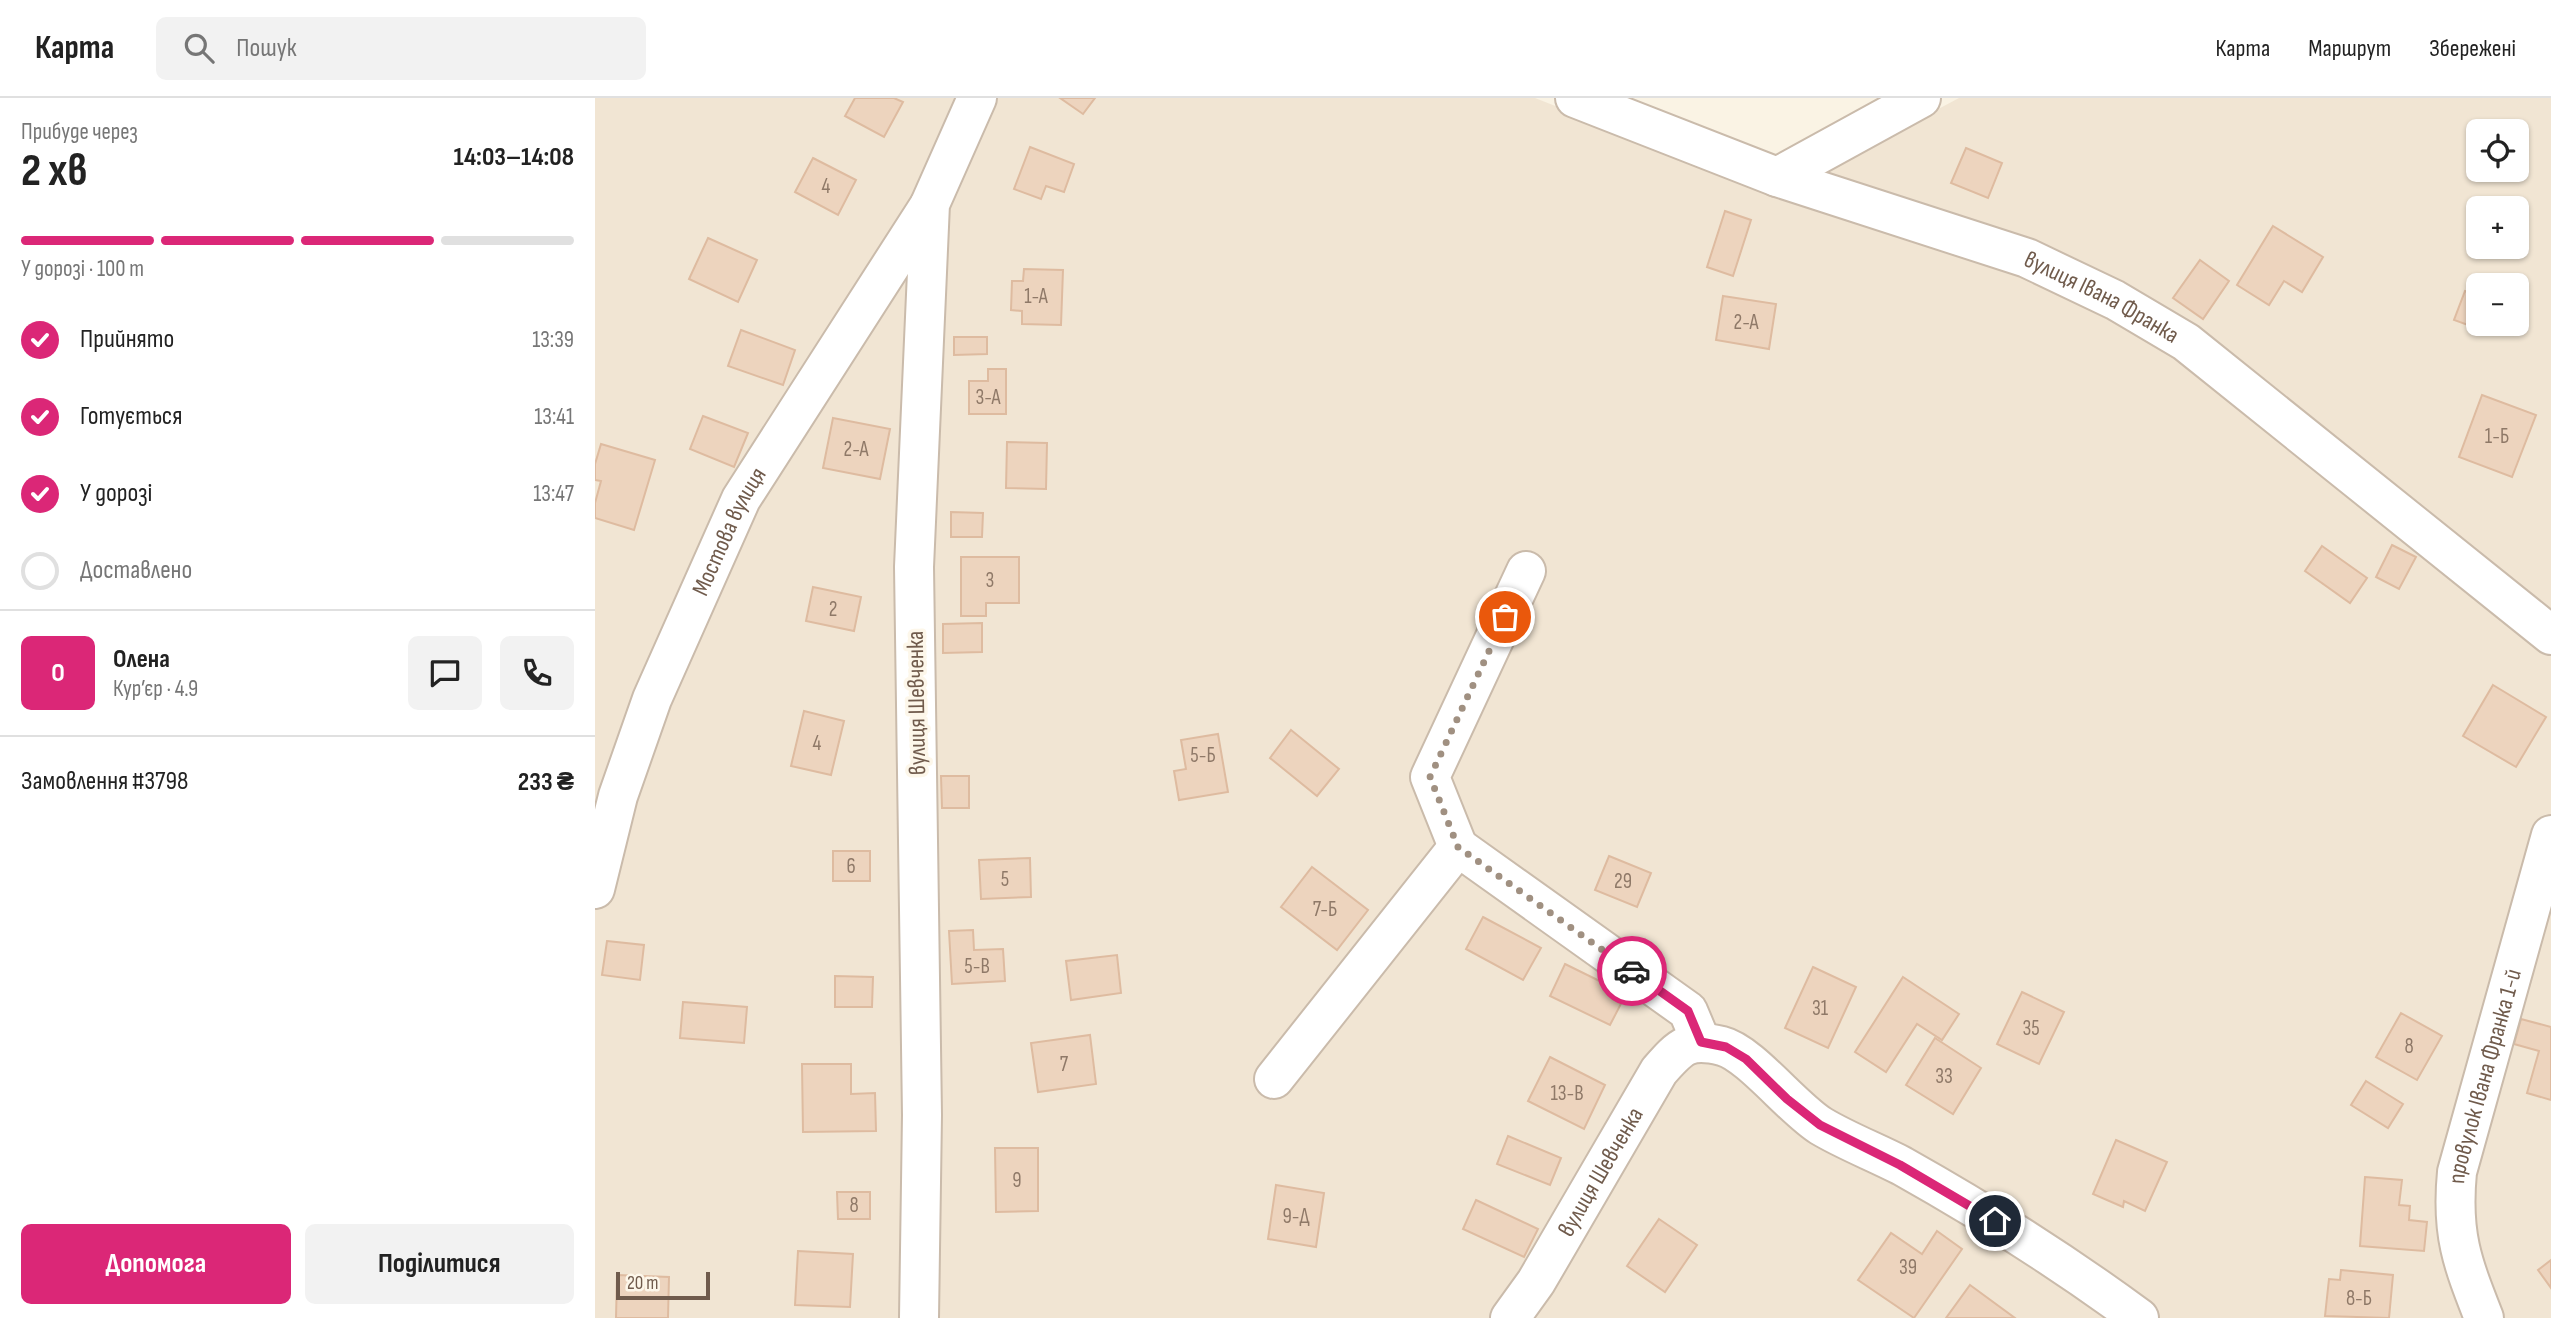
<!DOCTYPE html>
<html lang="uk">
<head>
<meta charset="utf-8">
<style>
	body { margin:0; font-family:"Sofia Sans Condensed",sans-serif; background:#f2f2f2; color:#222; height:100vh; display:flex; flex-direction:column; font-size:26px; white-space:nowrap }
	* { box-sizing:border-box; margin:0 }
	p { font-size:23px; color:#767676 }
	.icon { flex:none; width:38px; height:38px; fill:none; stroke:currentColor; stroke-width:2; stroke-linecap:round; stroke-linejoin:round }
	.map { position:relative; flex:1; overflow:hidden }
	.panel { display:flex; flex-direction:column; background:#fff; width:595px }
	.panel>* { flex:none }
	.fabs { position:absolute; left:1871px; top:21px; display:grid; gap:14px }
	.fabs a { display:grid; place-items:center; width:63px; height:63px; border-radius:10px; background:#fff; box-shadow:0 2px 5px #0004; font-size:35px }
	.scale { position:absolute; left:21px; bottom:18px; width:94px; box-sizing:border-box; padding-left:7px; border:4px solid #705b4c; border-top:0; font-size:19px; line-height:24px; white-space:nowrap; color:#705b4c; -webkit-text-stroke:5px #fdf7ea; paint-order:stroke }
	.pin { position:absolute; display:grid; place-items:center; width:60px; height:60px; color:#fff; margin:-30px; border:4px solid #fff; border-radius:50%; box-shadow:0 2px 7px #0007 }
	.courier { position:absolute; display:grid; place-items:center; width:70px; height:70px; margin:-35px; border:5px solid #db2777; border-radius:50%; background:#fff; color:#222; box-shadow:0 2px 9px #0007 }
	.headline em { font-style:normal; font-weight:700 }
	.headline div { display:flex; flex-direction:column-reverse }
	.headline { display:flex; align-items:center; justify-content:space-between; height:119px; padding:0 21px }
	h1 { font-size:46px; font-weight:700; line-height:52px }
	.bar { display:grid; grid-template-columns:repeat(4,1fr); gap:10px 7px; align-content:center; height:84px; padding:0 21px }
	.bar i { height:9px; border-radius:5px; background:#e0e0e0 }
	.bar .active { background:#db2777 }
	.bar p { grid-column:span 4 }
	.line { display:flex; align-items:center; gap:18px; padding:0 21px; border-top:2px solid #e0e0e0 }
	.line div { flex:1 }
	.round { display:grid; place-items:center; flex:none; width:74px; height:74px; border-radius:10px; background:#f2f2f2 }
	ol { padding:0 21px; list-style:none }
	li { display:flex; align-items:center; gap:21px; height:77px }
	li p { margin-inline-start:auto }
	li .icon { padding:7px; border-radius:50%; background:#db2777; color:#fff; stroke-width:4 }
	li:last-child { color:#767676 }
	li i { width:38px; height:38px; border:4px solid #e0e0e0; border-radius:50% }
	.cta { display:flex; gap:14px; margin-top:auto; padding:14px 21px }
	.cta a { flex:1; height:80px; border-radius:10px; background:#db2777; color:#fff; font-size:28px; font-weight:700; line-height:80px; text-align:center }
	.cta a+a { background:#f2f2f2; color:#222 }
	header { display:flex; align-items:center; gap:42px; box-sizing:border-box; height:98px; padding:0 35px; background:#fff; border-bottom:2px solid #e0e0e0 }
	header strong { font-size:33px }
	nav { display:flex; gap:38px; margin-inline-start:auto; font-size:24px }
	.search { width:490px; height:63px; background:#f2f2f2; display:flex; align-items:center; gap:18px; box-sizing:border-box; padding:0 24px; border-radius:10px; color:#767676; font-size:26px }
	main { display:flex; flex:1; min-height:0 }
	.map>svg:first-child { display:block }
	.residential { fill:#f1e5d3; fill-rule:evenodd }
	.building { fill:#edd4be; stroke:#debba0; stroke-width:2 }
	.lines { fill:none; stroke-linecap:round; stroke-linejoin:round }
	.minor-casing { stroke:#cabbab; stroke-width:42 }
	.minor { stroke:#fff; stroke-width:38 }
	.done { stroke:#a09081; stroke-width:7; stroke-dasharray:0 12.6 }
	.route { stroke:#db2777; stroke-width:9 }
	.labels { text-anchor:middle; stroke-width:7; stroke-linejoin:round; paint-order:stroke }
	.number-label { font-size:21px; fill:#8f7968 }
	.street-label { font-size:24px; fill:#705b4c; stroke:#fdf7ea }
</style>
</head>
<body>
<header>
<strong>Карта</strong>
<div class="search"><svg class="icon" aria-label="search" viewBox="0 0 24 24"><circle cx="10" cy="10" r="6"/><path d="M15 15l6 6"/></svg>Пошук</div>
<nav><a>Карта</a><a>Маршрут</a><a>Збережені</a></nav>
</header>
<main>
<section class="panel">
<div class="headline"><div><h1>2 хв</h1><p>Прибуде через</p></div><em>14:03–14:08</em></div>
<div class="bar"><i class="active"></i><i class="active"></i><i class="active"></i><i></i><p>У дорозі · 100 m</p></div>
<ol>
<li><svg class="icon" aria-label="check" viewBox="0 0 24 24"><path d="M5 12l5 5 9-10"/></svg>Прийнято<p>13:39</p></li>
<li><svg class="icon" aria-label="check" viewBox="0 0 24 24"><path d="M5 12l5 5 9-10"/></svg>Готується<p>13:41</p></li>
<li><svg class="icon" aria-label="check" viewBox="0 0 24 24"><path d="M5 12l5 5 9-10"/></svg>У дорозі<p>13:47</p></li>
<li><i></i>Доставлено</li>
</ol>
<div class="line" style="height:126px"><b class="round" style="background:#db2777;color:#fff">О</b><div><b>Олена</b><p>Кур’єр · 4.9</p></div><a class="round"><svg class="icon" aria-label="chat" viewBox="0 0 24 24"><path d="M4 5h16v11H9l-5 4z"/></svg></a><a class="round"><svg class="icon" aria-label="phone" viewBox="0 0 24 24"><path d="M5 4h4l2 5-3 2q2 4 5 5l2-3 5 2v4C11 20 4 13 5 4z"/></svg></a></div>
<div class="line" style="height:91px"><div>Замовлення #3798</div><b>233 ₴</b></div>
<div class="cta"><a>Допомога</a><a>Поділитися</a></div>
</section>
<div class="map">
<svg width="1956" height="1220" viewBox="0 0 1956 1220">
	<rect width="100%" height="100%" fill="#faf3e4"/>
	<!-- residential -->
	<path class="residential" d="M0,0H940L1164,88L1225,74L1364,0H1956V1220H0ZM1883,33H1922V72H1883ZM1883,110H1922V149H1883ZM1883,187H1922V226H1883Z"/>
	<!-- building -->
	<g class="building">
		<polygon points="260,0 299,0 308,4 289,39 250,18"/>
		<polygon points="465,0 500,0 488,16"/>
		<polygon points="435,49 479,66 469,94 451,88 446,101 419,91"/>
		<polygon points="1371,50 1407,65 1393,100 1356,85"/>
		<polygon points="218,60 261,82 243,117 200,94"/>
		<polygon points="1130,113 1156,122 1138,178 1112,169"/>
		<polygon points="1678,128 1728,159 1707,194 1689,183 1674,207 1642,187"/>
		<polygon points="113,140 162,162 143,204 94,181"/>
		<polygon points="1605,162 1634,183 1608,221 1578,200"/>
		<polygon points="429,171 468,172 466,227 427,226 427,213 416,212 417,183 428,183"/>
		<polygon points="1870,193 1883,197 1883,226 1886,226 1884,231 1859,222"/>
		<polygon points="1128,198 1181,206 1174,251 1121,242"/>
		<polygon points="146,232 200,252 188,287 133,268"/>
		<polygon points="359,239 392,239 392,256 359,257"/>
		<polygon points="393,271 411,271 411,316 374,316 374,283 393,283"/>
		<polygon points="1887,297 1941,317 1917,379 1864,359"/>
		<polygon points="108,318 153,335 139,369 95,351"/>
		<polygon points="238,320 295,331 285,381 228,370"/>
		<polygon points="412,344 452,345 451,391 411,390"/>
		<polygon points="6,346 60,362 39,432 0,420 0,405 6,383 0,382 0,366"/>
		<polygon points="356,414 388,415 387,439 356,439"/>
		<polygon points="1797,447 1821,459 1804,491 1781,479"/>
		<polygon points="1727,448 1772,480 1755,505 1710,473"/>
		<polygon points="366,459 424,459 424,505 391,505 391,518 366,518"/>
		<polygon points="218,489 266,499 259,533 211,523"/>
		<polygon points="387,525 387,554 348,555 348,526"/>
		<polygon points="1898,587 1951,619 1921,669 1868,638"/>
		<polygon points="209,613 249,623 236,677 196,668"/>
		<polygon points="696,632 744,671 722,698 675,660"/>
		<polygon points="623,636 633,694 584,702 579,673 591,671 586,642"/>
		<polygon points="346,678 374,678 374,710 347,710"/>
		<rect x="238" y="753" width="37" height="30"/>
		<polygon points="1014,758 1056,775 1042,809 1000,792"/>
		<polygon points="435,760 436,799 386,801 384,762"/>
		<polygon points="717,769 773,812 742,852 686,809"/>
		<polygon points="888,819 946,850 928,882 871,851"/>
		<polygon points="378,832 379,852 408,851 410,883 357,886 354,833"/>
		<polygon points="12,843 49,847 45,882 7,877"/>
		<polygon points="522,857 526,895 476,902 471,863"/>
		<polygon points="970,866 1031,896 1015,927 955,898"/>
		<polygon points="1218,869 1261,889 1233,950 1190,930"/>
		<polygon points="240,878 278,879 277,909 240,909"/>
		<polygon points="1308,879 1364,916 1347,942 1322,926 1291,974 1260,954"/>
		<polygon points="1427,894 1469,914 1444,966 1402,946"/>
		<polygon points="88,904 152,909 149,945 85,940"/>
		<polygon points="1806,915 1847,938 1822,982 1781,959"/>
		<polygon points="1926,921 1956,929 1956,1002 1932,995 1944,953 1919,946"/>
		<polygon points="495,937 501,986 443,994 436,945"/>
		<polygon points="1340,940 1386,970 1358,1016 1311,987"/>
		<polygon points="955,959 1010,987 989,1031 933,1003"/>
		<polygon points="207,966 256,966 256,996 280,995 281,1033 208,1034"/>
		<polygon points="1771,983 1808,1006 1793,1030 1756,1007"/>
		<polygon points="913,1038 966,1060 955,1087 902,1066"/>
		<polygon points="1521,1042 1572,1064 1550,1113 1529,1103 1528,1109 1498,1096"/>
		<polygon points="400,1050 443,1050 443,1113 401,1114"/>
		<polygon points="1770,1079 1807,1082 1804,1107 1815,1108 1814,1122 1832,1124 1829,1153 1765,1148"/>
		<polygon points="681,1087 729,1095 721,1149 673,1141"/>
		<polygon points="242,1094 275,1094 275,1121 243,1121"/>
		<polygon points="881,1102 943,1131 929,1159 868,1131"/>
		<polygon points="1064,1121 1102,1147 1070,1194 1032,1168"/>
		<polygon points="1342,1133 1367,1151 1319,1220 1263,1182 1296,1135 1327,1156"/>
		<polygon points="203,1153 258,1156 255,1209 200,1207"/>
		<polygon points="1956,1162 1956,1190 1943,1172"/>
		<polygon points="1746,1172 1798,1177 1794,1220 1730,1218 1734,1181 1745,1182"/>
		<polygon points="22,1177 74,1179 73,1220 21,1220"/>
		<polygon points="1375,1187 1420,1220 1351,1220"/>
	</g>
	<g class="lines">
		<!-- minor casing -->
		<g class="minor-casing">
			<g id="minor">
				<path id="s1" d="M980,0L1182,79L1432,160L1520,202L1591,244L1956,537"/>
				<polyline points="1182,79 1326,0"/>
				<polyline points="863,749 1093,913 1106,944"/>
				<polyline points="863,749 835,679 931,473"/>
				<path id="s2" d="M0,791L23,698L57,601L146,401L334,108"/>
				<polyline points="679,981 863,749"/>
				<polyline points="324,1220 327,1017 319,469 335,106 382,0"/>
				<path id="s3" d="M915,1220L941,1184L1064,973C1086,948 1093,940 1127,948C1155,955 1197,1010 1226,1028C1251,1043 1280,1054 1307,1068C1389,1114 1468,1164 1544,1220"/>
				<path id="s4" d="M1889,1220C1867,1164 1856,1136 1862,1074L1956,737"/>
			</g>
		</g>
		<!-- minor -->
		<use href="#minor" class="minor"/>
	</g>
	<g class="lines">
		<!-- done -->
		<polyline class="done" points="910,519 835,679 863,749 1037,873"/>
		<!-- route -->
		<polyline class="route" points="1037,873 1093,913 1106,944 1131,949 1151,961 1192,1001 1225,1027 1305,1067 1400,1123"/>
	</g>
	<g class="labels">
		<!-- number labels -->
		<g class="number-label">
			<text x="231" y="95">4</text>
			<text x="441" y="205">1-А</text>
			<text x="1151" y="231">2-А</text>
			<text x="393" y="306">3-А</text>
			<text x="1902" y="345">1-Б</text>
			<text x="261" y="358">2-А</text>
			<text x="395" y="489">3</text>
			<text x="238" y="518">2</text>
			<text x="222" y="652">4</text>
			<text x="608" y="664">5-Б</text>
			<text x="256" y="775">6</text>
			<text x="410" y="788">5</text>
			<text x="1028" y="790">29</text>
			<text x="730" y="818">7-Б</text>
			<text x="382" y="875">5-В</text>
			<text x="1225" y="917">31</text>
			<text x="1436" y="937">35</text>
			<text x="1814" y="955">8</text>
			<text x="469" y="973">7</text>
			<text x="1349" y="985">33</text>
			<text x="972" y="1002">13-В</text>
			<text x="422" y="1089">9</text>
			<text x="259" y="1114">8</text>
			<text x="701" y="1125">9-Д</text>
			<text x="1313" y="1176">39</text>
			<text x="1764" y="1207">8-Б</text>
		</g>
		<!-- street labels -->
		<g class="street-label">
			<text dy="8" stroke="none"><textPath href="#s1" startOffset="564">вулиця Івана Франка</textPath></text>
			<text dy="8" stroke="none"><textPath href="#s2" startOffset="383">Мостова вулиця</textPath></text>
			<text transform="translate(321 605) rotate(-91)" y="8">вулиця Шевченка</text>
			<text dy="8" stroke="none"><textPath href="#s4" startOffset="250">провулок Івана Франка 1-й</textPath></text>
			<text dy="8" stroke="none"><textPath href="#s3" startOffset="172">вулиця Шевченка</textPath></text>
		</g>
	</g>
</svg>
<div class="fabs">
<a><svg class="icon" aria-label="locate" viewBox="0 0 24 24"><circle cx="12" cy="12" r="6"/><path d="M12 2v4M12 18v4M2 12h4M18 12h4"/></svg></a>
<a>+</a>
<a>−</a>
</div>
<div class="scale">20 m</div>
<div class="pin" style="left:910px;top:519px;background:#ea580c"><svg class="icon" aria-label="bag" viewBox="0 0 24 24"><path d="M5 8h14l-1 12H6zM9 8a3 3 0 0 1 6 0"/></svg></div>
<div class="pin" style="left:1400px;top:1123px;background:#1f2937"><svg class="icon" aria-label="home" viewBox="0 0 24 24"><path d="M3 11l9-7 9 7M6 9v11h12V9"/></svg></div>
<div class="courier" style="left:1037px;top:873px"><svg class="icon" aria-label="car" viewBox="0 0 24 24"><path d="M5 17H2v-5l4-1 3-4h7l3 4 3 1v5h-3M9 17h6M6 11h13"/><circle cx="7" cy="17" r="2"/><circle cx="17" cy="17" r="2"/></svg></div>
</div>
</main>
</body>
</html>
